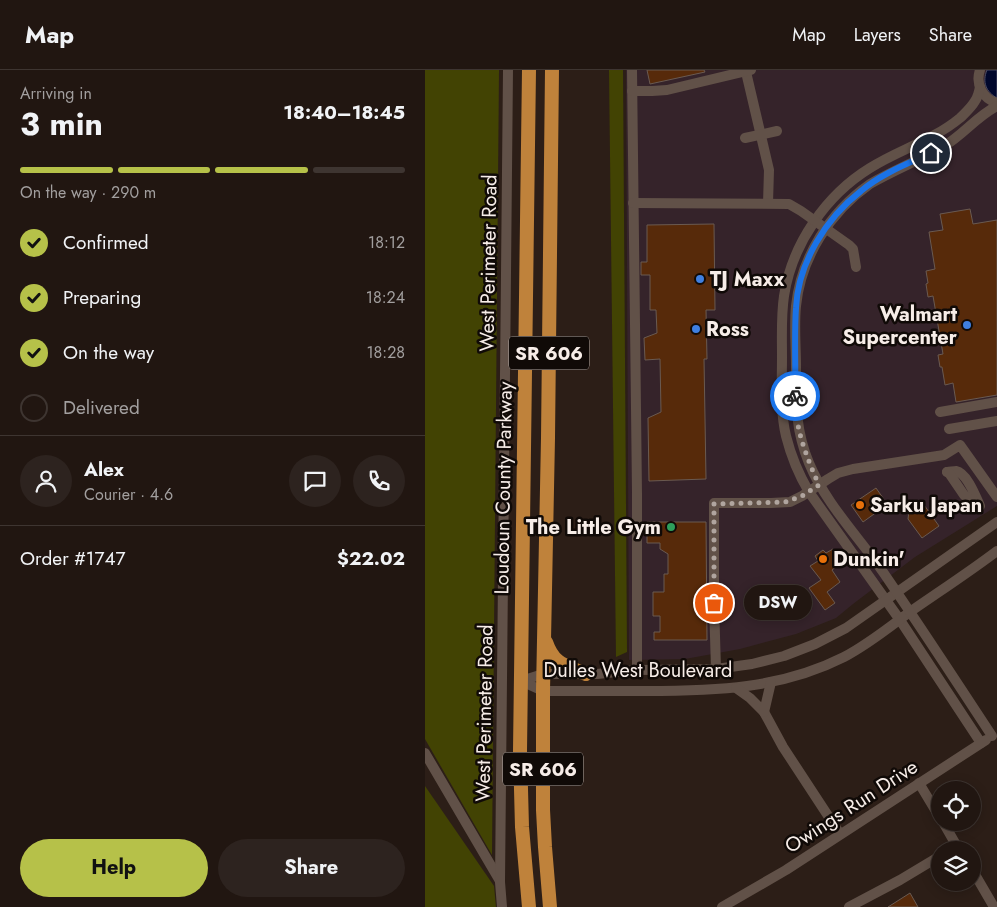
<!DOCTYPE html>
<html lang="en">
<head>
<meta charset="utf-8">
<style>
	body { margin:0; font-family:Jost,sans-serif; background:#2d231f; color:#f1f3f6; height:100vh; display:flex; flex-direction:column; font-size:19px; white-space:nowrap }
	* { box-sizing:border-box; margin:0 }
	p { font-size:16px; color:#a29f9f }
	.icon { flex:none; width:28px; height:28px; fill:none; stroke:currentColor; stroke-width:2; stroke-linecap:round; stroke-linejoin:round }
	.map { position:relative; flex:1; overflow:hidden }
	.details { display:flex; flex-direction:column; background:#211611; width:425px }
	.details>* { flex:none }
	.controls { position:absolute; left:506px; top:711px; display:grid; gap:10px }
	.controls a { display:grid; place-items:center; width:50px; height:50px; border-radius:50%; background:#211611; box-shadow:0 2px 12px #0003,0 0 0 1px #3e3531; font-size:25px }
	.pin { position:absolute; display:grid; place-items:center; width:42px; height:42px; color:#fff; margin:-21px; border:2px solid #fff; border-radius:50%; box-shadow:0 1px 5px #0007 }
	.courier { position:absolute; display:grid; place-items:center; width:50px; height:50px; margin:-25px; border:4px solid #1a73e8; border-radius:50%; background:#fff; color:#222; box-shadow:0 1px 6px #0007 }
	.bubble { position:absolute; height:35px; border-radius:18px; background:#211611; box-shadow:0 2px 12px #0003,0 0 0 1px #3e3531; font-size:16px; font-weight:700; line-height:35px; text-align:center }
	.headline em { font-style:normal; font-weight:700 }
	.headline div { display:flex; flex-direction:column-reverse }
	.headline { display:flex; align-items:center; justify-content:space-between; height:85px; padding:0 20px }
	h1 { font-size:32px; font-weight:700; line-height:38px }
	.bar { display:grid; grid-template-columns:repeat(4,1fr); gap:8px 5px; align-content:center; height:60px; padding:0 20px }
	.bar i { height:6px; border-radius:4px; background:#3e3531 }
	.bar .active { background:#b6c149 }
	.bar p { grid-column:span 4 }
	.line { display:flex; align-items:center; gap:12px; padding:0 20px; border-top:1px solid #3e3531 }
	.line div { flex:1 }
	.round { display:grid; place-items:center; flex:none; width:52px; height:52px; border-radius:26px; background:#2d231f }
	ol { padding:0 20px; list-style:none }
	li { display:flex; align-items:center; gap:15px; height:55px }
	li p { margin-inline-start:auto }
	li .icon { padding:5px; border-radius:50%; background:#b6c149; color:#111; stroke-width:4 }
	li:last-child { color:#a29f9f }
	li i { width:28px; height:28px; border:2px solid #3e3531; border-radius:50% }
	.button { display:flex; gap:10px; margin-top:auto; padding:10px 20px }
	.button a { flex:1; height:58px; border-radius:30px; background:#b6c149; color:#111; font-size:20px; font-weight:700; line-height:58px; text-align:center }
	.button a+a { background:#2d231f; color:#f1f3f6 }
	header { display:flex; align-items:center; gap:30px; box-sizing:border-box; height:70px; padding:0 25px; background:#211611; border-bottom:1px solid #3e3531 }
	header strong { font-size:24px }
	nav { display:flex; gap:28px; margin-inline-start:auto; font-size:18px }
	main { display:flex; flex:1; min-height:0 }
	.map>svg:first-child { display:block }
	.commercial { fill:#35232a }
	.green { fill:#424303 }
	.water { fill:#00072c; stroke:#4a4c64 }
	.building { fill:#572a0a; stroke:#6a5a51 }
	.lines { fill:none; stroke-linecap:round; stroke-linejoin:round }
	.minor { stroke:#615148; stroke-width:10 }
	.major { stroke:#bf823b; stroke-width:14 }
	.done { stroke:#b0a59f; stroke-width:5; stroke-dasharray:0 9 }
	.route { stroke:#1a73e8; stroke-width:6 }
	.shop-dot { fill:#3f7fe0; stroke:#100a07; stroke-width:2 }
	.food-dot { fill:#e8710a; stroke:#100a07; stroke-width:2 }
	.leisure-dot { fill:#2e9e5b; stroke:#100a07; stroke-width:2 }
	.labels { text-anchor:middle; stroke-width:5; stroke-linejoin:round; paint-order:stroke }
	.shield { fill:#100a07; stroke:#b2a9a4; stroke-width:1 }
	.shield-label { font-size:19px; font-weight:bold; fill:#f7ede8 }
	.street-label { font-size:20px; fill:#f7ede8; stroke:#100a07 }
	.poi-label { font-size:20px; font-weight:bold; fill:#f7ede8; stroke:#100a07; text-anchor:start }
</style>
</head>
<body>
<header>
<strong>Map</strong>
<nav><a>Map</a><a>Layers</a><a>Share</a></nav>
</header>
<main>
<section class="details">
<div class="headline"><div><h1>3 min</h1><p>Arriving in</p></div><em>18:40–18:45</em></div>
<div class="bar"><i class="active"></i><i class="active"></i><i class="active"></i><i></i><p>On the way · 290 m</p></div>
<ol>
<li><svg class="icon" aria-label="check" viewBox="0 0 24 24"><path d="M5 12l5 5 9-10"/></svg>Confirmed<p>18:12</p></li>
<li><svg class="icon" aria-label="check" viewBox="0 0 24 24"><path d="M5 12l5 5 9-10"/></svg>Preparing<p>18:24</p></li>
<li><svg class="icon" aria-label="check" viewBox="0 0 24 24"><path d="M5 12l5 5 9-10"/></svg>On the way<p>18:28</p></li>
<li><i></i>Delivered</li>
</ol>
<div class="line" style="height:90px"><a class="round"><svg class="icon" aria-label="person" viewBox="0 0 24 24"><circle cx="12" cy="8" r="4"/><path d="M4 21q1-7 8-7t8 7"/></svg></a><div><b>Alex</b><p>Courier · 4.6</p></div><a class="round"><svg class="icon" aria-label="chat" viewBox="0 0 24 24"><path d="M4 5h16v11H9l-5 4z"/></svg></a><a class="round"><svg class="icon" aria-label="phone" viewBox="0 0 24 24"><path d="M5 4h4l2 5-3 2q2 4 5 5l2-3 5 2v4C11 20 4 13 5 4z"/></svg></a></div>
<div class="line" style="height:65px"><div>Order #1747</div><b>$22.02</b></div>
<div class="button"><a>Help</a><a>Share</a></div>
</section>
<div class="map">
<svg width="572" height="837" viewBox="0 0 572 837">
	<rect width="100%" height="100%" fill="#2c1e17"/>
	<!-- commercial -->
	<polygon class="commercial" points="201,0 572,0 572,436 490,487 428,534 411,548 371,564 315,579 260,589 204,590"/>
	<!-- green -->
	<g class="green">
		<polygon points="0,0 74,0 67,785 0,669"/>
		<polygon points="184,0 198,0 202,582 191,587"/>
		<polygon points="0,716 69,816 71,837 0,837"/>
	</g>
	<!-- water -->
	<path class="water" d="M562,0H572V28C561,22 557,12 562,0Z"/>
	<!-- building -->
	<g class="building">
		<polygon points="222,0 279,0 280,2 225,14"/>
		<polygon points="545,139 548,154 572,150 572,325 531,332 528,313 520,315 517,297 515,297 513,285 518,284 508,226 503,227 501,214 503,213 501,201 510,199 504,162 518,160 515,144"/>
		<polygon points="289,154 290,240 281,240 282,289 279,289 281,409 224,411 223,348 236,342 235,289 220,290 219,268 232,263 231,240 225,240 225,205 216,205 216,192 222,192 222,155"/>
		<polygon points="451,418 458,428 456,439 438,452 426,435"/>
		<polygon points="497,432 514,456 497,468 483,449 484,441"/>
		<polygon points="222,452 281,452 282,570 229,570 229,562 235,562 235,546 228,546 228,522 239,522 239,504 243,504 243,484 235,479 235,473 222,473"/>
		<polygon points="408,479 417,492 407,500 415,512 402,522 410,533 400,540 384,518 396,510 385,496 393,491 390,486 398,480 401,483"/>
		<polygon points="485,823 493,837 463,837"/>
	</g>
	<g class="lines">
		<!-- minor -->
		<g class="minor">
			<polyline points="207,0 212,423 212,600"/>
			<path d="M555,0C550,14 558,29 572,33"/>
			<polyline points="321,2 344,100 343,133"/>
			<path d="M555,17C554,22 553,27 550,31C546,38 540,43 535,48C507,71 475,79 445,98C401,125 367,174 359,226C356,246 357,266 357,287C357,313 355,341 361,366C366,386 374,405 384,422L475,550L556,673"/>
			<polyline points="207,21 227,21 242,20 326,0"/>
			<polyline points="320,68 352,61"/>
			<polyline points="208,133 364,134 376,141 424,175 428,179 431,197"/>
			<polyline points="515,342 572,332"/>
			<polyline points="524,359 572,351"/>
			<path d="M522,402C524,402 529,401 531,401C542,403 551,427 555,436"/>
			<polyline points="522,402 524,403 539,425 554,435"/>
			<polyline points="291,599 289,533 289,433 346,433 365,432 377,426 403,409 413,403 428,399 519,385 535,375 572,427"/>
			<polyline points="96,611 118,604 172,604 212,600 291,599 327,594 359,586 390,574 421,558 572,452"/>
			<path d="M96,611L118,621C152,621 186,621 220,621C290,621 356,619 419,587C442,575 462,559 482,544C512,523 543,503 572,481"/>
			<polyline points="311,618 325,628 339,642 358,677 415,764"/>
			<polyline points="339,642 346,612"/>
			<path d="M567,666C531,611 495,556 458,502C433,466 401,434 384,393C370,359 371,332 371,297C371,277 369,256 371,236C376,187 405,142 445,114C469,100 495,90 519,76C538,65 552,46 572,36"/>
			<polyline points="0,683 75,811"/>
			<polyline points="494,713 515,748"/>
			<polyline points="518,752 534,780"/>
			<polyline points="548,801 569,837"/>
			<polyline points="77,837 75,812 83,0"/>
			<polyline points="297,837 361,800 561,670"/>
			<polyline points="424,837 475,810 515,786"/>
		</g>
		<!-- major -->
		<g class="major">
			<path d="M121,572C129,595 140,595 161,604"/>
			<polyline points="104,837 97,757 95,681 104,0"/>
			<polyline points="125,837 120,777 118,740 118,621 123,368 127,0"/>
		</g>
	</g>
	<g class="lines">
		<!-- done -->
		<path class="done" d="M289,533V434L360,432L377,426L394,415C381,386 370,358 370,326"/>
		<!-- route -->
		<path class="route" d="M370,326C371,297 369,267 371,238C373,193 401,148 436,121C456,104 482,94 506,83"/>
	</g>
	<!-- markers -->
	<g class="shop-dot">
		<circle cx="275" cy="209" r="5"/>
		<circle cx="542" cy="255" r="5"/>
		<circle cx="271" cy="259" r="5"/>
	</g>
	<g class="food-dot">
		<circle cx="435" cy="435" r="5"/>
		<circle cx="398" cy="489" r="5"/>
	</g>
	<circle class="leisure-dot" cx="246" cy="457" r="5"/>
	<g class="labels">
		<!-- shield labels -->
		<g class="shield">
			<rect x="84" y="266.5" width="80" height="33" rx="4"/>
			<rect x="78" y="682.5" width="80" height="33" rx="4"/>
		</g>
		<g class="shield-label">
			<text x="124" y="290">SR 606</text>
			<text x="118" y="706">SR 606</text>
		</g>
		<!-- street labels -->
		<g class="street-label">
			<text transform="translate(63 193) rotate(-89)" y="7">West Perimeter Road</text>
			<text transform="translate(78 418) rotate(-89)" y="7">Loudoun County Parkway</text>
			<text x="213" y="607">Dulles West Boulevard</text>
			<text transform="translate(59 643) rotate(-89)" y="7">West Perimeter Road</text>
			<text transform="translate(426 736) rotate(-33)" y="7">Owings Run Drive</text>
		</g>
		<!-- poi labels -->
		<g class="poi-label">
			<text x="285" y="216">TJ Maxx</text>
			<text x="532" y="251" text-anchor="end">Walmart<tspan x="532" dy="23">Supercenter</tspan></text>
			<text x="281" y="266">Ross</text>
			<text x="445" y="442">Sarku Japan</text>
			<text x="236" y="464" text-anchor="end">The Little Gym</text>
			<text x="408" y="496">Dunkin'</text>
		</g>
	</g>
</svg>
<div class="controls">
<a><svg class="icon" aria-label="locate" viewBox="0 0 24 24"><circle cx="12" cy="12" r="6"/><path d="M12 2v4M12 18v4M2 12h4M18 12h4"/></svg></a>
<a><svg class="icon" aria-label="layers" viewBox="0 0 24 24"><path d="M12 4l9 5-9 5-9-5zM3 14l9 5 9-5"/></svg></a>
</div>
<div class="pin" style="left:289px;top:533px;background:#ea580c"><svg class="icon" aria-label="bag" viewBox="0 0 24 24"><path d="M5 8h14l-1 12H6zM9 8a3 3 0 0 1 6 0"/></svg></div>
<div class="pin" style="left:506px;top:83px;background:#1f2937"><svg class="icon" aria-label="home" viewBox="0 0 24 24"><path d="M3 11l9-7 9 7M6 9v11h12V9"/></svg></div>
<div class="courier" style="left:370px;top:326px"><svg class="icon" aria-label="bike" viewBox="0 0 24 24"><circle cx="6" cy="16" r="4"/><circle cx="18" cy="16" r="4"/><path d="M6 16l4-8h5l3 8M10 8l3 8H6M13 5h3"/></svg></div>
<div class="bubble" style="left:319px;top:515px;width:68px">DSW</div>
</div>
</main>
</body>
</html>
